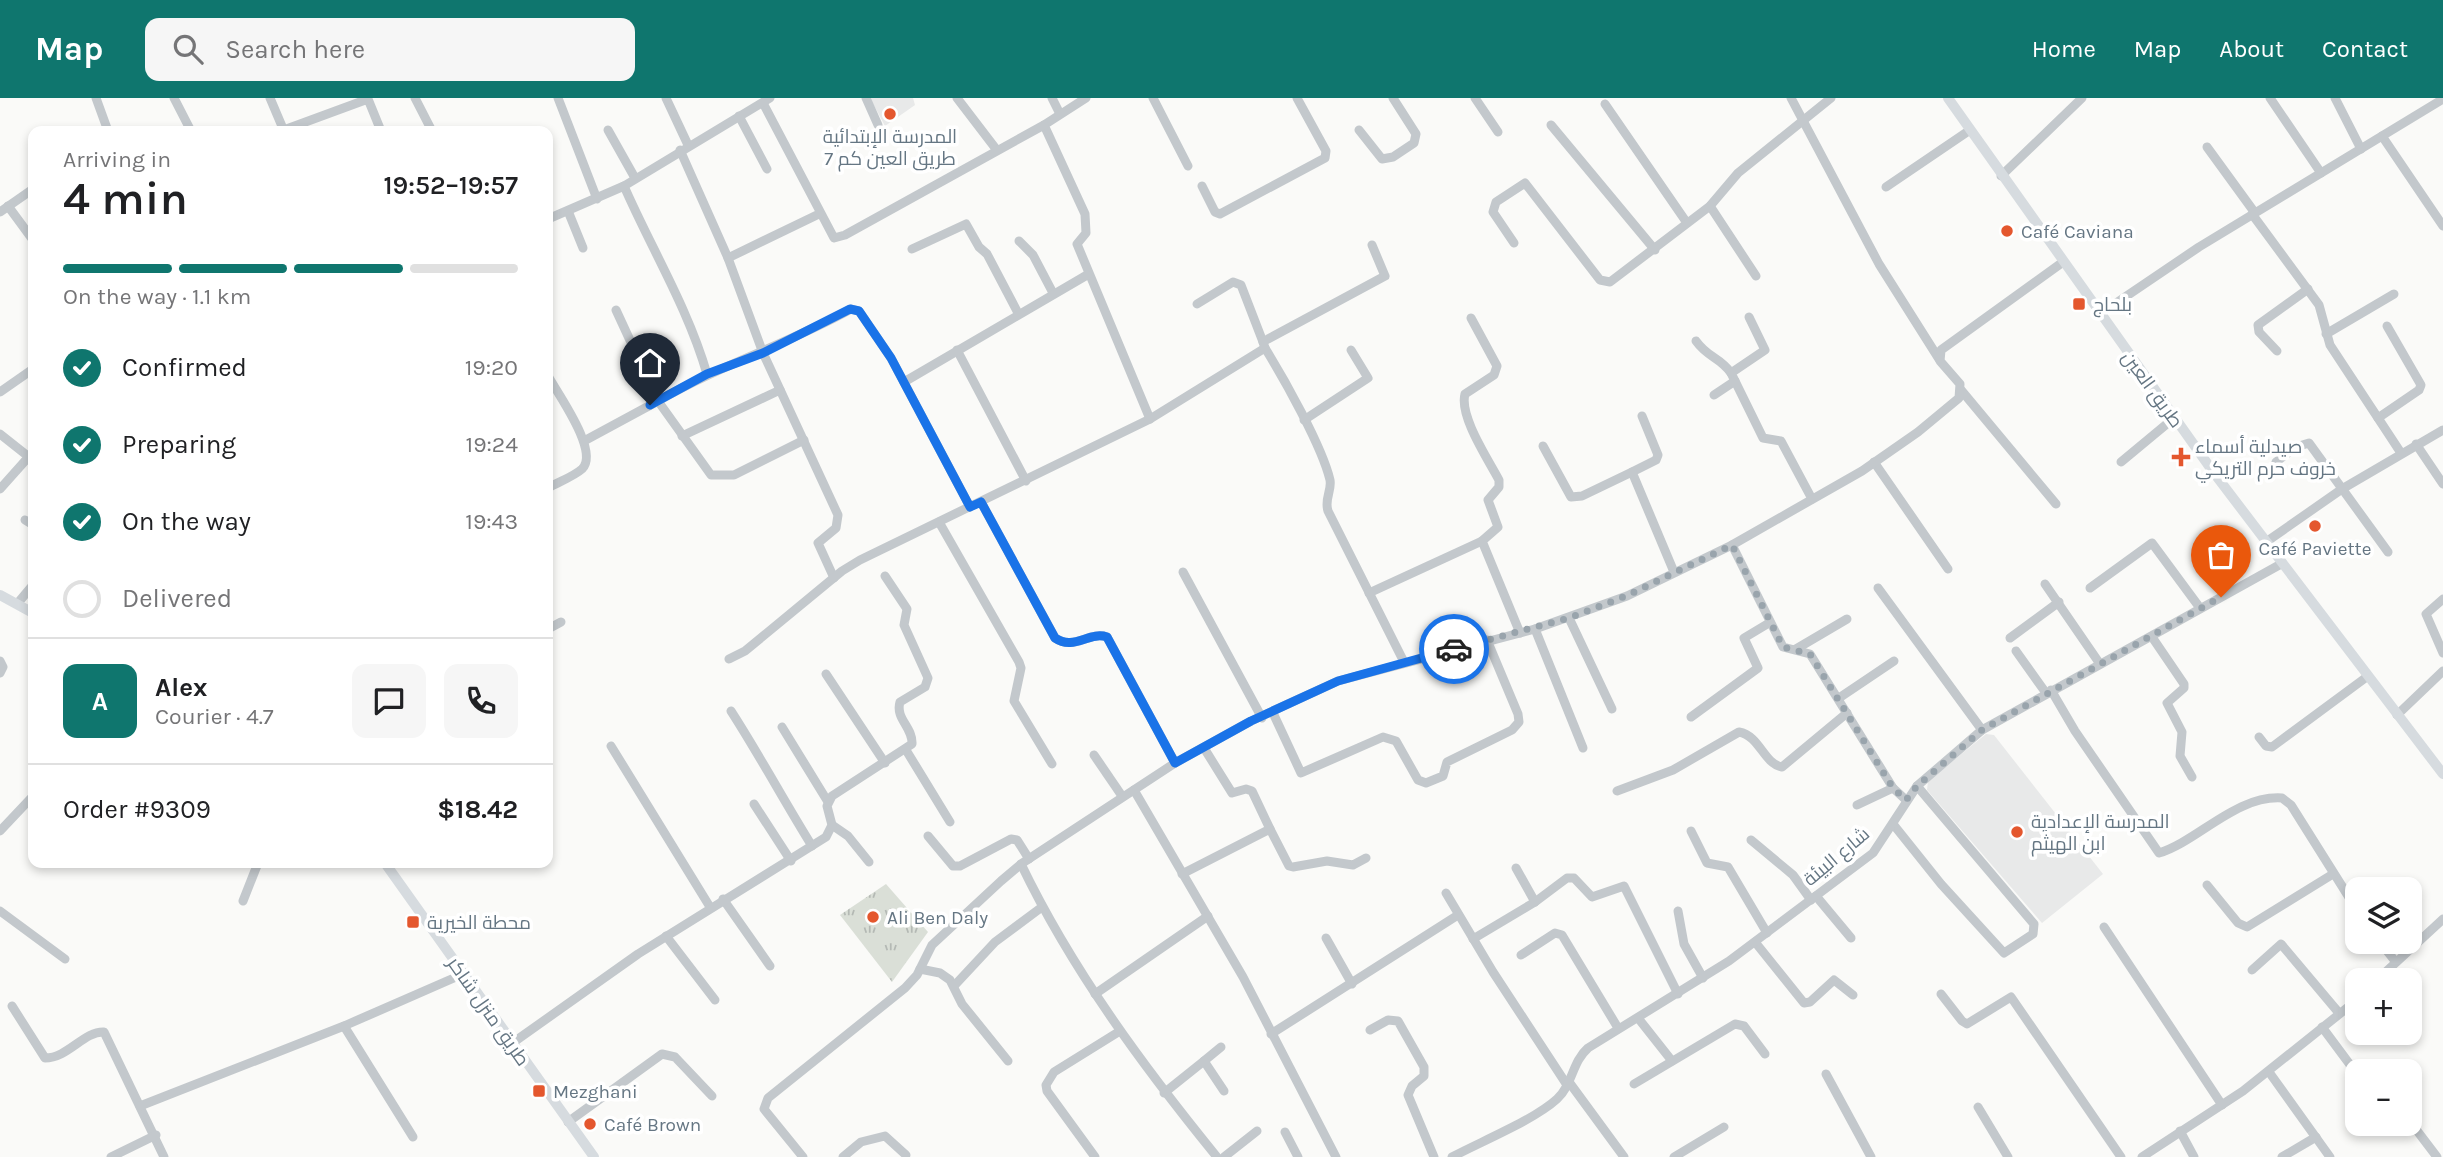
<!DOCTYPE html>
<html lang="en">
<head>
<meta charset="utf-8">
<style>
	body { margin:0; font-family:Karla,Cairo,sans-serif; background:#f6f6f6; color:#202124; height:100vh; display:flex; flex-direction:column; font-size:26px; white-space:nowrap }
	* { box-sizing:border-box; margin:0 }
	p { font-size:23px; color:#757577 }
	.icon { flex:none; width:38px; height:38px; fill:none; stroke:currentColor; stroke-width:2; stroke-linecap:round; stroke-linejoin:round }
	.map { position:relative; flex:1; overflow:hidden }
	.panel { position:absolute; left:28px; top:28px; width:525px; height:742px; display:flex; flex-direction:column; background:#fff; border-radius:14px; box-shadow:0 4px 10px #0003 }
	.panel>* { flex:none }
	.buttons { position:absolute; left:2345px; top:779px; display:grid; gap:14px }
	.buttons a { display:grid; place-items:center; width:77px; height:77px; border-radius:14px; background:#fff; box-shadow:0 4px 10px #0003; font-size:35px }
	.pin { position:absolute; display:grid; place-items:center; width:60px; height:60px; color:#fff; margin:-72px -30px; border-radius:50% 50% 50% 0; rotate:-45deg; box-shadow:0 0 7px #0007 }
	.pin .icon { rotate:45deg }
	.courier { position:absolute; display:grid; place-items:center; width:70px; height:70px; margin:-35px; border:5px solid #1a73e8; border-radius:50%; background:#fff; color:#222; box-shadow:0 2px 9px #0007 }
	.summary em { font-style:normal; font-weight:600 }
	.summary div { display:flex; flex-direction:column-reverse }
	.summary { display:flex; align-items:center; justify-content:space-between; height:119px; padding:0 35px }
	h1 { font-size:46px; font-weight:600; line-height:52px }
	.bar { display:grid; grid-template-columns:repeat(4,1fr); gap:10px 7px; align-content:center; height:84px; padding:0 35px }
	.bar i { height:9px; border-radius:5px; background:#e0e0e0 }
	.bar .current { background:#0f766e }
	.bar p { grid-column:span 4 }
	.line { display:flex; align-items:center; gap:18px; padding:0 35px; border-top:2px solid #e0e0e0 }
	.line div { flex:1 }
	.round { display:grid; place-items:center; flex:none; width:74px; height:74px; border-radius:14px; background:#f6f6f6 }
	ol { padding:0 35px; list-style:none }
	li { display:flex; align-items:center; gap:21px; height:77px }
	li p { margin-inline-start:auto }
	li .icon { padding:7px; border-radius:50%; background:#0f766e; color:#fff; stroke-width:4 }
	li:last-child { color:#757577 }
	li i { width:38px; height:38px; border:4px solid #e0e0e0; border-radius:50% }
	header { display:flex; align-items:center; gap:42px; box-sizing:border-box; height:98px; padding:0 35px; background:#0f766e; color:#fff }
	header strong { font-size:33px }
	nav { display:flex; gap:38px; margin-inline-start:auto; font-size:24px }
	.search { width:490px; height:63px; background:#f6f6f6; display:flex; align-items:center; gap:18px; box-sizing:border-box; padding:0 24px; border-radius:14px; color:#757577; font-size:26px }
	.map>svg:first-child { display:block }
	.built { fill:#e8e9e9 }
	.grass { fill:url(#grass-tufts) }
	.lines { fill:none; stroke-linecap:round; stroke-linejoin:round }
	.minor { stroke:#c3c8cc; stroke-width:9 }
	.major { stroke:#d6dbdf; stroke-width:10 }
	.done { stroke:#99a4ac; stroke-width:7; stroke-dasharray:0 12.6 }
	.route { stroke:#1a73e8; stroke-width:9 }
	.poi-dot { fill:#e4572e; stroke:#fff; stroke-width:2.5 }
	.labels { text-anchor:middle; stroke-width:7; stroke-linejoin:round; paint-order:stroke }
	.poi-label { font-size:19px; fill:#657683; stroke:#fff; text-anchor:start }
	.street-label { font-size:19px; fill:#657683; stroke:#fff }
</style>
</head>
<body>
<header>
<strong>Map</strong>
<div class="search"><svg class="icon" aria-label="search" viewBox="0 0 24 24"><circle cx="10" cy="10" r="6"/><path d="M15 15l6 6"/></svg>Search here</div>
<nav><a>Home</a><a>Map</a><a>About</a><a>Contact</a></nav>
</header>
<div class="map">
<svg width="2443" height="1059" viewBox="0 0 2443 1059">
	<defs>
		<pattern id="grass-tufts" width="24" height="20" patternUnits="userSpaceOnUse" patternTransform="scale(1.75)"><rect width="24" height="20" fill="#dadfd7"/><path d="M3 7l-1-3M5 7V3M7 7l1-3M15 17l-1-3M17 17v-4M19 17l1-3" fill="none" stroke="#b4b9b4"/></pattern>
	</defs>
	<rect width="100%" height="100%" fill="#fafaf8"/>
	<!-- built -->
	<g class="built">
		<polygon points="870,0 913,0 915,7 885,28"/>
		<polygon points="1986,636 1994,637 2103,776 2042,825 1927,692 1928,683"/>
	</g>
	<!-- grass -->
	<polygon class="grass" points="886,786 928,834 892,884 840,817"/>
	<g class="lines">
		<!-- minor -->
		<g class="minor">
			<polyline points="96,0 108,33"/>
			<polyline points="174,0 191,33"/>
			<polyline points="270,0 284,33"/>
			<polyline points="415,0 432,33"/>
			<polyline points="558,0 597,101"/>
			<polyline points="666,0 688,47"/>
			<polyline points="866,0 878,27"/>
			<polyline points="957,0 996,51"/>
			<polyline points="1052,0 1060,16"/>
			<path d="M1086,0L1044,27L1085,116L1086,135L1077,146L1150,321L1265,250C1284,281 1322,348 1330,382C1332,393 1324,401 1328,413L1404,564"/>
			<polyline points="1153,0 1188,68"/>
			<polyline points="1475,0 1498,34"/>
			<polyline points="1791,0 1879,166 1939,261"/>
			<polyline points="2270,0 2321,75"/>
			<polyline points="2335,0 2361,51"/>
			<polyline points="763,5 834,140 845,137 1044,27"/>
			<polyline points="1605,6 1687,125"/>
			<polyline points="739,18 767,71"/>
			<polyline points="1551,27 1655,152"/>
			<polyline points="608,32 635,80"/>
			<polyline points="1359,32 1382,61 1393,59 1414,45 1416,36 1393,0"/>
			<polyline points="281,33 368,1 381,33"/>
			<polyline points="2382,38 2443,128"/>
			<polyline points="2207,49 2255,115"/>
			<polyline points="680,52 728,160 763,255 838,417 836,430 818,445 834,480"/>
			<polyline points="2001,78 2082,0"/>
			<path d="M624,88C651,150 688,210 707,276"/>
			<polyline points="1202,88 1215,114 1220,116 1325,60 1326,53 1297,0"/>
			<polyline points="1886,89 1970,32"/>
			<polyline points="8,108 33,142"/>
			<polyline points="1710,108 1756,178"/>
			<polyline points="568,113 583,150"/>
			<polyline points="0,114 33,91"/>
			<polyline points="2252,116 2319,207 2330,247 2401,355"/>
			<polyline points="548,121 624,88 770,0"/>
			<polyline points="1019,143 1033,157 1053,195"/>
			<polyline points="1514,145 1493,114 1496,104 1525,85 1600,182 1610,184 1710,108 1738,75 1831,0"/>
			<polyline points="912,151 966,126 979,149 987,156 1018,215"/>
			<polyline points="728,160 819,116"/>
			<polyline points="1197,206 1233,184 1241,187 1263,244"/>
			<path d="M616,212L658,303C720,267 788,246 851,211L859,213L891,260L970,409"/>
			<polyline points="2100,216 2199,149 2443,1"/>
			<path d="M1471,220L1497,268L1494,277L1465,296C1459,318 1488,361 1499,382V389L1488,402L1498,429L1482,443L1520,535"/>
			<polyline points="2326,236 2394,196"/>
			<path d="M1696,243C1708,260 1720,259 1731,275"/>
			<polyline points="1265,250 1263,244 1268,241 1385,178 1372,147"/>
			<polyline points="957,252 1026,383"/>
			<polyline points="2277,253 2259,234 2258,227 2308,191"/>
			<path d="M548,278C558,296 600,354 582,371C573,379 558,384 548,390"/>
			<polyline points="1735,283 1731,275 1765,252 1749,219"/>
			<polyline points="904,284 1087,177"/>
			<polyline points="1961,292 2056,406"/>
			<polyline points="0,294 33,271"/>
			<polyline points="1714,297 1735,283 1763,340 1781,343 1812,401"/>
			<polyline points="1642,318 1658,357 1656,362 1632,374 1674,474"/>
			<polyline points="2378,320 2419,292 2421,287 2387,228"/>
			<polyline points="1304,322 1368,280 1351,252"/>
			<polyline points="0,336 29,359"/>
			<polyline points="682,338 780,292"/>
			<polyline points="584,343 658,303 711,377 734,377 804,342"/>
			<polyline points="2416,346 2443,386"/>
			<polyline points="1543,348 1571,399 1582,398 1632,374"/>
			<polyline points="1874,364 1948,471"/>
			<polyline points="2121,364 2174,320"/>
			<polyline points="2276,364 2296,349 2309,345 2388,454"/>
			<polyline points="0,391 33,354"/>
			<path d="M981,404L1055,540C1074,553 1089,533 1107,539L1175,665"/>
			<polyline points="25,422 33,427"/>
			<polyline points="939,424 1019,564 1021,570 1014,603 1052,666"/>
			<polyline points="2266,444 2342,391 2443,332"/>
			<polyline points="1732,447 1783,549 1810,556 1893,690 1906,702"/>
			<polyline points="1183,474 1262,620"/>
			<polyline points="2045,486 2100,566"/>
			<polyline points="1878,490 1982,632"/>
			<polyline points="2090,490 2152,445 2200,510"/>
			<polyline points="1369,495 1482,443"/>
			<polyline points="2443,501 2426,516 2443,555"/>
			<polyline points="17,506 33,487"/>
			<polyline points="1569,520 1612,611"/>
			<polyline points="548,531 561,524"/>
			<polyline points="1535,531 1583,650"/>
			<polyline points="2152,539 2184,586 2184,590 2167,605 2182,634 2180,658 2192,679"/>
			<polyline points="2010,540 2059,504"/>
			<polyline points="1796,551 1847,521"/>
			<polyline points="2016,553 2046,595"/>
			<polyline points="729,561 745,553 842,473 860,462 1150,321"/>
			<polyline points="0,563 3,569 0,575"/>
			<polyline points="826,576 885,665"/>
			<path d="M2051,592L2075,633L2159,755C2198,743 2236,697 2282,700L2291,707L2357,812"/>
			<polyline points="1839,600 1894,563"/>
			<path d="M731,613C760,658 784,703 812,748"/>
			<polyline points="1273,615 1301,675 1383,639 1396,643 1418,682 1426,685 1443,678 1447,664 1451,662 1512,632 1519,624 1518,616 1487,542"/>
			<polyline points="2397,617 2443,573"/>
			<polyline points="1691,619 1758,570 1744,540 1769,525"/>
			<polyline points="782,629 828,704"/>
			<polyline points="2259,639 2266,648 2272,649 2368,578"/>
			<polyline points="611,648 710,809"/>
			<polyline points="1204,650 1232,695 1246,691 1252,693 1270,731"/>
			<polyline points="906,652 950,724"/>
			<polyline points="1094,657 1122,698"/>
			<polyline points="1134,692 1243,879 1336,1059"/>
			<path d="M1617,693L1673,672L1739,634C1760,638 1763,665 1782,669L1847,615"/>
			<polyline points="754,706 791,763"/>
			<polyline points="1857,707 1893,690"/>
			<polyline points="1893,726 1941,786 2004,855 2033,836 2034,826 1917,688"/>
			<polyline points="832,727 848,738 869,764"/>
			<polyline points="0,733 33,698"/>
			<polyline points="1691,733 1707,765 1728,769 1767,835"/>
			<polyline points="928,738 953,768 960,768 1011,741 1017,742 1029,761"/>
			<polyline points="1751,742 1793,777 1811,802"/>
			<path d="M1021,766C1072,872 1143,968 1217,1059"/>
			<polyline points="1516,770 1535,804"/>
			<polyline points="1182,776 1270,731 1289,768 1293,769 1327,763 1353,767 1366,760"/>
			<polyline points="2207,787 2238,825 2247,829 2333,776"/>
			<polyline points="1446,795 1493,874 1567,987"/>
			<polyline points="1816,798 1851,840"/>
			<polyline points="723,801 770,868"/>
			<polyline points="243,803 258,765"/>
			<polyline points="0,813 65,861"/>
			<polyline points="1678,813 1684,846 1703,880"/>
			<polyline points="2104,829 2222,1007"/>
			<polyline points="666,838 715,902"/>
			<polyline points="1326,840 1352,886"/>
			<polyline points="1473,841 1535,804 1567,780 1574,780 1592,799 1624,788 1678,896"/>
			<polyline points="1755,844 1804,905 1810,904 1834,882 1853,897"/>
			<polyline points="2380,844 2395,863"/>
			<polyline points="1521,857 1555,835 1562,837 1618,930"/>
			<polyline points="920,871 940,875 950,882 962,906 1008,963"/>
			<polyline points="2252,872 2281,846 2339,915"/>
			<polyline points="2377,882 2443,821"/>
			<polyline points="954,888 995,844 1042,809"/>
			<polyline points="1095,896 1208,818"/>
			<polyline points="1941,896 1962,923 1967,926 2011,899 2121,1059"/>
			<path d="M12,908L45,960C68,960 84,933 104,934L164,1059"/>
			<polyline points="1638,920 1672,963"/>
			<polyline points="344,928 413,1039"/>
			<polyline points="2322,929 2351,968"/>
			<polyline points="1370,932 1388,922 1398,923 1424,969 1424,978 1412,988 1408,997 1434,1059"/>
			<polyline points="1271,936 1458,817"/>
			<path d="M511,946L638,856L826,739L832,727L827,708L832,698L912,646C913,629 895,621 900,604L925,589L928,580L904,527L907,511L885,478"/>
			<polyline points="1204,963 1221,949"/>
			<polyline points="2269,974 2330,1059"/>
			<polyline points="1826,976 1871,1059"/>
			<polyline points="1569,984 1624,1059"/>
			<polyline points="1634,986 1735,926 1744,928 1765,956"/>
			<polyline points="1164,995 1204,963 1224,993"/>
			<polyline points="140,1008 344,928 463,876"/>
			<polyline points="1978,1009 2008,1059"/>
			<polyline points="568,1024 662,956 675,959 712,998"/>
			<polyline points="2415,1030 2437,1059"/>
			<polyline points="2180,1033 2194,1059"/>
			<polyline points="1285,1034 1298,1059"/>
			<polyline points="111,1059 156,1037"/>
			<polyline points="803,1059 764,1011 768,1000 905,890 917,877 932,847 1001,783 1021,766 1175,665 1251,623 1338,583 1535,531 1627,498 1732,447 1862,373 1918,334 1959,300 1960,286 1940,263 1941,252 2063,164"/>
			<polyline points="843,1059 861,1044 885,1038 906,1057"/>
			<polyline points="1095,1059 1047,993 1046,987 1054,974 1120,933"/>
			<polyline points="1224,1059 1257,1033"/>
			<path d="M1452,1059C1482,1043 1534,1022 1557,1001C1573,986 1572,964 1588,950L1729,863L1873,755L1917,688L1982,632L2281,466"/>
			<polyline points="1674,1059 1724,1029"/>
			<polyline points="2142,1059 2243,993 2357,902"/>
			<polyline points="2282,1059 2316,1039"/>
		</g>
		<!-- major -->
		<g class="major">
			<polyline points="1948,0 2214,375 2443,676"/>
			<polyline points="0,497 33,515"/>
			<polyline points="385,765 594,1059"/>
		</g>
	</g>
	<g class="lines">
		<!-- done -->
		<polyline class="done" points="1454,551 1569,520 1626,498 1732,447 1783,549 1810,556 1893,690 1906,702 1917,688 1982,632 2221,499"/>
		<!-- route -->
		<path class="route" d="M650,307L707,276L763,255L850,211L859,213L891,260L970,409L981,404L1055,540C1074,553 1089,533 1107,539L1175,665L1251,623L1338,583L1454,551"/>
	</g>
	<!-- markers -->
	<g class="poi-dot">
		<circle cx="890" cy="16" r="7"/>
		<circle cx="2007" cy="133" r="7"/>
		<rect x="2072" y="199" width="14" height="14" rx="3.5"/>
		<path d="M2177.5 348.5h7v7h7v7h-7v7h-7v-7h-7v-7h7z"/>
		<circle cx="2315" cy="428" r="7"/>
		<circle cx="2017" cy="734" r="7"/>
		<circle cx="873" cy="819" r="7"/>
		<rect x="406" y="817" width="14" height="14" rx="3.5"/>
		<rect x="532" y="986" width="14" height="14" rx="3.5"/>
		<circle cx="590" cy="1026" r="7"/>
	</g>
	<g class="labels">
		<!-- poi labels -->
		<g class="poi-label">
			<text x="890" y="45" text-anchor="middle">المدرسة الإبتدائية<tspan x="890" dy="22">طريق العين كم 7</tspan></text>
			<text x="2021" y="140">Café Caviana</text>
			<text x="2093" y="213">بلحاج</text>
			<text x="2195" y="355">صيدلية أسماء<tspan x="2195" dy="22">خروف حرم التريكي</tspan></text>
			<text x="2315" y="457" text-anchor="middle">Café Paviette</text>
			<text x="2031" y="730">المدرسة الإعدادية<tspan x="2031" dy="22">ابن الهيثم</tspan></text>
			<text x="887" y="826">Ali Ben Daly</text>
			<text x="427" y="831">محطة الخيرية</text>
			<text x="553" y="1000">Mezghani</text>
			<text x="604" y="1033">Café Brown</text>
		</g>
		<!-- street labels -->
		<g class="street-label">
			<text transform="translate(2153 291) rotate(54)" y="7">طريق العين</text>
			<text transform="translate(1836 758) rotate(-40)" y="7">شارع البيئة</text>
			<text transform="translate(489 913) rotate(55)" y="7">طريق منزل شاكر</text>
		</g>
	</g>
</svg>
<div class="buttons">
<a><svg class="icon" aria-label="layers" viewBox="0 0 24 24"><path d="M12 4l9 5-9 5-9-5zM3 14l9 5 9-5"/></svg></a>
<a>+</a>
<a>−</a>
</div>
<div class="pin" style="left:2221px;top:499px;background:#ea580c"><svg class="icon" aria-label="bag" viewBox="0 0 24 24"><path d="M5 8h14l-1 12H6zM9 8a3 3 0 0 1 6 0"/></svg></div>
<div class="pin" style="left:650px;top:307px;background:#1f2937"><svg class="icon" aria-label="home" viewBox="0 0 24 24"><path d="M3 11l9-7 9 7M6 9v11h12V9"/></svg></div>
<div class="courier" style="left:1454px;top:551px"><svg class="icon" aria-label="car" viewBox="0 0 24 24"><path d="M5 17H2v-5l4-1 3-4h7l3 4 3 1v5h-3M9 17h6M6 11h13"/><circle cx="7" cy="17" r="2"/><circle cx="17" cy="17" r="2"/></svg></div>
<section class="panel">
<div class="summary"><div><h1>4 min</h1><p>Arriving in</p></div><em>19:52–19:57</em></div>
<div class="bar"><i class="current"></i><i class="current"></i><i class="current"></i><i></i><p>On the way · 1.1 km</p></div>
<ol>
<li><svg class="icon" aria-label="check" viewBox="0 0 24 24"><path d="M5 12l5 5 9-10"/></svg>Confirmed<p>19:20</p></li>
<li><svg class="icon" aria-label="check" viewBox="0 0 24 24"><path d="M5 12l5 5 9-10"/></svg>Preparing<p>19:24</p></li>
<li><svg class="icon" aria-label="check" viewBox="0 0 24 24"><path d="M5 12l5 5 9-10"/></svg>On the way<p>19:43</p></li>
<li><i></i>Delivered</li>
</ol>
<div class="line" style="height:126px"><b class="round" style="background:#0f766e;color:#fff">A</b><div><b>Alex</b><p>Courier · 4.7</p></div><a class="round"><svg class="icon" aria-label="chat" viewBox="0 0 24 24"><path d="M4 5h16v11H9l-5 4z"/></svg></a><a class="round"><svg class="icon" aria-label="phone" viewBox="0 0 24 24"><path d="M5 4h4l2 5-3 2q2 4 5 5l2-3 5 2v4C11 20 4 13 5 4z"/></svg></a></div>
<div class="line" style="height:91px"><div>Order #9309</div><b>$18.42</b></div>
</section>
</div>
</body>
</html>
